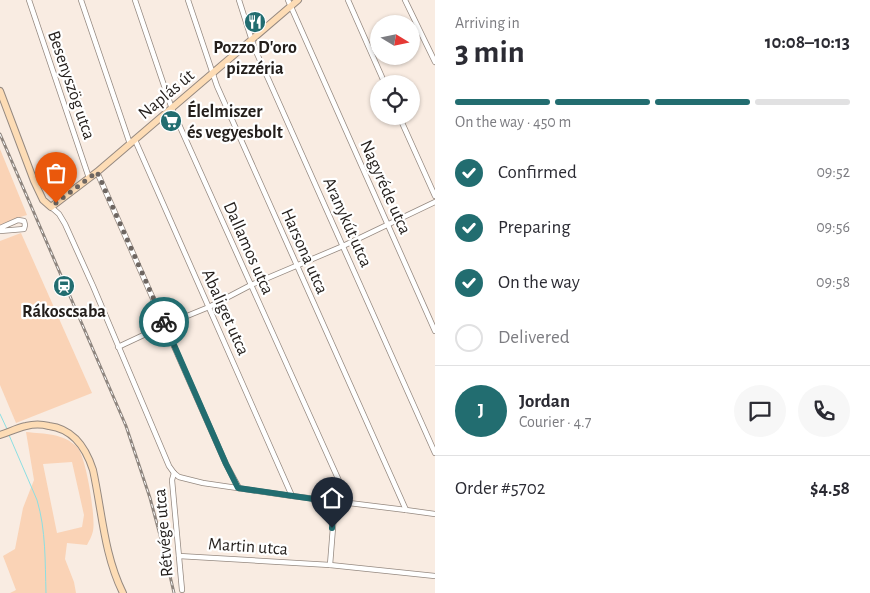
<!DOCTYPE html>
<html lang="en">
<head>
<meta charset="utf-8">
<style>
	body { margin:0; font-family:"Alegreya Sans",sans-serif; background:#f7f7f7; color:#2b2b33; height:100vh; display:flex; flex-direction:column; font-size:19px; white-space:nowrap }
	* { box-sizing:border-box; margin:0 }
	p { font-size:16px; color:#7c7c81 }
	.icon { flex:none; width:28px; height:28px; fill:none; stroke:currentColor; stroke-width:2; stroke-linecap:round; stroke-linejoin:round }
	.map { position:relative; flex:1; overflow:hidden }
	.details { display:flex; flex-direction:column; background:#fff; width:435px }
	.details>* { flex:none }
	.needle { width:32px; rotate:100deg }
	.fabs { position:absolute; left:370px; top:15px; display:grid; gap:10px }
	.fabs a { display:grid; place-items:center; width:50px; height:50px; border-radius:50%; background:#fff; box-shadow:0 1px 4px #0004; font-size:25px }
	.pin { position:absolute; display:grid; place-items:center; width:42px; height:42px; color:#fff; margin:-51px -21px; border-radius:50% 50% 50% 0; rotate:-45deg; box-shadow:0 0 5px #0007 }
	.pin .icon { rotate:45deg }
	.courier { position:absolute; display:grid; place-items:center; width:50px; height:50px; margin:-25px; border:4px solid #226d70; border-radius:50%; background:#fff; color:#222; box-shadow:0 1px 6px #0007 }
	.headline em { font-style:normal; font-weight:700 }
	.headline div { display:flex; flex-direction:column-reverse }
	.headline { display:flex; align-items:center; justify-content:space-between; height:85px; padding:0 20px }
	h1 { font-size:32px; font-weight:700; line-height:38px }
	.bar { display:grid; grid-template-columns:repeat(4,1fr); gap:8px 5px; align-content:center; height:60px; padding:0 20px }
	.bar i { height:6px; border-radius:4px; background:#e1e1e2 }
	.bar .current { background:#226d70 }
	.bar p { grid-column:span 4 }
	.line { display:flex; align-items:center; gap:12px; padding:0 20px; border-top:1px solid #e1e1e2 }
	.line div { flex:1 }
	.round { display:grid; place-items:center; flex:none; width:52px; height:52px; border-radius:26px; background:#f7f7f7 }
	ol { padding:0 20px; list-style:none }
	li { display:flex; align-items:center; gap:15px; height:55px }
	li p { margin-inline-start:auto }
	li .icon { padding:5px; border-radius:50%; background:#226d70; color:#fff; stroke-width:4 }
	li:last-child { color:#7c7c81 }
	li i { width:28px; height:28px; border:2px solid #e1e1e2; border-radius:50% }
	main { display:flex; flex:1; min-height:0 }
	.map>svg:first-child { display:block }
	.green { fill:#fad3b6; fill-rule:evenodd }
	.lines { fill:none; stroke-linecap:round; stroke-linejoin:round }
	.stream { stroke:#8cdfe2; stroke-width:1 }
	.street-casing { stroke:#958980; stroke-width:6 }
	.secondary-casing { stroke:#958980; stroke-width:8 }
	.street { stroke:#fff; stroke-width:4.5 }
	.secondary { stroke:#fddcb5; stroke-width:6 }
	.rail-casing { stroke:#8f867f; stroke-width:3 }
	.rail { stroke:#fff; stroke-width:1; stroke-dasharray:4; stroke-linecap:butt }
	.done { stroke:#6e6661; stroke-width:5; stroke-dasharray:0 9 }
	.route { stroke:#226d70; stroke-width:6 }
	.labels { text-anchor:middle; stroke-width:4.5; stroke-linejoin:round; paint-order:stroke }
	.poi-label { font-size:18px; font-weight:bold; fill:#231e1b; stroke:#fff }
	.street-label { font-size:18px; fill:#231e1b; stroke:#fff }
</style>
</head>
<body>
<main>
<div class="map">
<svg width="435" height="593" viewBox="0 0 435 593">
	<rect width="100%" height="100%" fill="#f9ece2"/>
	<!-- green -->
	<g class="green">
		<polygon points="0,149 27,215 17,218 0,225"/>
		<polygon points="21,233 92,393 16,423 0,385 0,241"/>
		<path d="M26,432C45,434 63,433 77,447C86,455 96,519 93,531C92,536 89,541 87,545L67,543L65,559L74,582L76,593H10L16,590L3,556L15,549L23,508L34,480ZM72,462L84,515L82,527L57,533L43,464Z"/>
	</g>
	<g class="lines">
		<!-- stream -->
		<g class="stream">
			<polyline points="0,414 7,429"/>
			<path d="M9,435L37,500C46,530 45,562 46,593"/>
		</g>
		<!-- street casing -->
		<g class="street-casing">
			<g id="street">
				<polyline points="29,0 89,178"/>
				<polyline points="81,0 130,144"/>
				<polyline points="135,0 172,109 349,503"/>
				<polyline points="188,0 217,86 406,510"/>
				<polyline points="239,0 254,47 435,453"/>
				<polyline points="288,0 435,331"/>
				<polyline points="348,0 385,84"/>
				<polyline points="405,0 435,62"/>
				<polyline points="399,116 435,196"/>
				<polyline points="135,140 292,496"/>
				<polyline points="97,172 226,464 239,488"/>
				<polyline points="51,207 59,214 65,224 93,286 169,466 174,473 179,477 203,483 292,496 406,510 435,514"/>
				<polyline points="0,228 18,220 24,221 25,225 24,229 0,231"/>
				<polyline points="118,347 165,325 209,307 251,285 343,246 435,202"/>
				<polyline points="174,473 172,480 182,590"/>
				<polyline points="179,556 330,565 435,576"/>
				<polyline points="330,565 335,502"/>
			</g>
		</g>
		<!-- secondary casing -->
		<g class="secondary-casing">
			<g id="secondary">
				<polyline points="0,91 34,181 43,200 51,207 97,172 298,0"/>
				<path d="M0,435C9,432 17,428 26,426C34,424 41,424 49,426C74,429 86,448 93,470C102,511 104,555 123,593"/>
			</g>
		</g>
		<!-- street -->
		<use href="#street" class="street"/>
		<!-- secondary -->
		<use href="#secondary" class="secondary"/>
		<!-- rail casing -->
		<g class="rail-casing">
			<polyline id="rail" points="0,134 126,426 150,498 164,550 174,593"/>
		</g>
		<!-- rail -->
		<use href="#rail" class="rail"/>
	</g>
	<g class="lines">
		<!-- done -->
		<polyline class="done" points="56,203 97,172 164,322"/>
		<!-- route -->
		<polyline class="route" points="164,322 226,464 238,488 334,502 332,528"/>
	</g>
	<!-- icons -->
	<defs>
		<g id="restaurant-disc" transform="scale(1.125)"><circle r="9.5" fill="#226d70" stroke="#fff"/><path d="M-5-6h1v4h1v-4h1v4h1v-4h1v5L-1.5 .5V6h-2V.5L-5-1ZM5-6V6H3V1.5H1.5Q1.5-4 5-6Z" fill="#fff"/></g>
		<g id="supermarket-disc" transform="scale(1.125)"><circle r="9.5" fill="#226d70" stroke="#fff"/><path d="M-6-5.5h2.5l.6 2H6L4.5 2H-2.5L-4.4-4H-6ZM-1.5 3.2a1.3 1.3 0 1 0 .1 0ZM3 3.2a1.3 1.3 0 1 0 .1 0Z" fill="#fff"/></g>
		<g id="station-disc" transform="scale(1.125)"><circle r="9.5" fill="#226d70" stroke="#fff"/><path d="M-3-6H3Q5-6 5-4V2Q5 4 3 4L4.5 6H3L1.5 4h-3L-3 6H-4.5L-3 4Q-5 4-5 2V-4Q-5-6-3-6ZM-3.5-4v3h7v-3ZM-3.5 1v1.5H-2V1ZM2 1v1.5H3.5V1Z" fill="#fff"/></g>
	</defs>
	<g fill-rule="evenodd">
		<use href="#restaurant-disc" x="255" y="22"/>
		<use href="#supermarket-disc" x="171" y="121"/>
		<use href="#station-disc" x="64" y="286"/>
	</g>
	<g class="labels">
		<!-- poi labels -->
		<g class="poi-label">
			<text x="255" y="53">Pozzo D'oro<tspan x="255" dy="21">pizzéria</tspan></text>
			<text x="187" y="117" text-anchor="start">Élelmiszer<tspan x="187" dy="21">és vegyesbolt</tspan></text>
			<text x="64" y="317">Rákoscsaba</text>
		</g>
		<!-- street labels -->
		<g class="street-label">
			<text transform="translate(72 85) rotate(71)" y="6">Besenyszög utca</text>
			<text transform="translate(166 94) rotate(-40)" y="6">Naplás út</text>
			<text transform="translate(386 187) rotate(66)" y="6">Nagyréde utca</text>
			<text transform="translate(348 222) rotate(66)" y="6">Aranykút utca</text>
			<text transform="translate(249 248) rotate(66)" y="6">Dallamos utca</text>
			<text transform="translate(305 251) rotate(66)" y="6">Harsona utca</text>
			<text transform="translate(226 312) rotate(66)" y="6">Abaliget utca</text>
			<text transform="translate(163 533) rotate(-95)" y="6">Rétvége utca</text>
			<text transform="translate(248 546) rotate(4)" y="6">Martin utca</text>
		</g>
	</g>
</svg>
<div class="fabs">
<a><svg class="needle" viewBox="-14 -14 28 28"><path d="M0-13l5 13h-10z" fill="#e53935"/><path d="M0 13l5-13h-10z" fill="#7c7c81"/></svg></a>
<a><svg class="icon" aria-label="locate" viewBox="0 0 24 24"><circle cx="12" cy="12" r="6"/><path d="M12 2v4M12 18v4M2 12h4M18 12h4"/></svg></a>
</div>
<div class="pin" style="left:56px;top:203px;background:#ea580c"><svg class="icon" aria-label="bag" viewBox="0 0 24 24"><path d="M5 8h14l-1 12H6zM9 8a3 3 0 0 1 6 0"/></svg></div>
<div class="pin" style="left:332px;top:528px;background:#1f2937"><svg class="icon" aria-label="home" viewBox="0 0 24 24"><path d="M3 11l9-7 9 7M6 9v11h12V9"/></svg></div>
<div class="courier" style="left:164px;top:322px"><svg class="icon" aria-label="bike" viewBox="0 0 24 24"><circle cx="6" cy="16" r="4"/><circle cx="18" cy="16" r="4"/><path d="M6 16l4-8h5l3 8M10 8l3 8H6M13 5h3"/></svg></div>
</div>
<section class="details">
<div class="headline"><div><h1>3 min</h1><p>Arriving in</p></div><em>10:08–10:13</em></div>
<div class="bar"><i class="current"></i><i class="current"></i><i class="current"></i><i></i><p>On the way · 450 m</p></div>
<ol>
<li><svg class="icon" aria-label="check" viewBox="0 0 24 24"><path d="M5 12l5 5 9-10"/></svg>Confirmed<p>09:52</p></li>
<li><svg class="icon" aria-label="check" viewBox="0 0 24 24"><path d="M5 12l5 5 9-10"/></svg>Preparing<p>09:56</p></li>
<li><svg class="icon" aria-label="check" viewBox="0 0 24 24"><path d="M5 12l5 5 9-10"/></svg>On the way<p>09:58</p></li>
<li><i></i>Delivered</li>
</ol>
<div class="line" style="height:90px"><b class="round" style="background:#226d70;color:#fff">J</b><div><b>Jordan</b><p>Courier · 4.7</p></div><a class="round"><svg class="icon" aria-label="chat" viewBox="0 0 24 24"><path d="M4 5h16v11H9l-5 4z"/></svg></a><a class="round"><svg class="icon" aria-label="phone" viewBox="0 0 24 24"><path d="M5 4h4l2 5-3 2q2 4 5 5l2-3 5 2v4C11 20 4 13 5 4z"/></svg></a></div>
<div class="line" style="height:65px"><div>Order #5702</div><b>$4.58</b></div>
</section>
</main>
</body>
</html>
